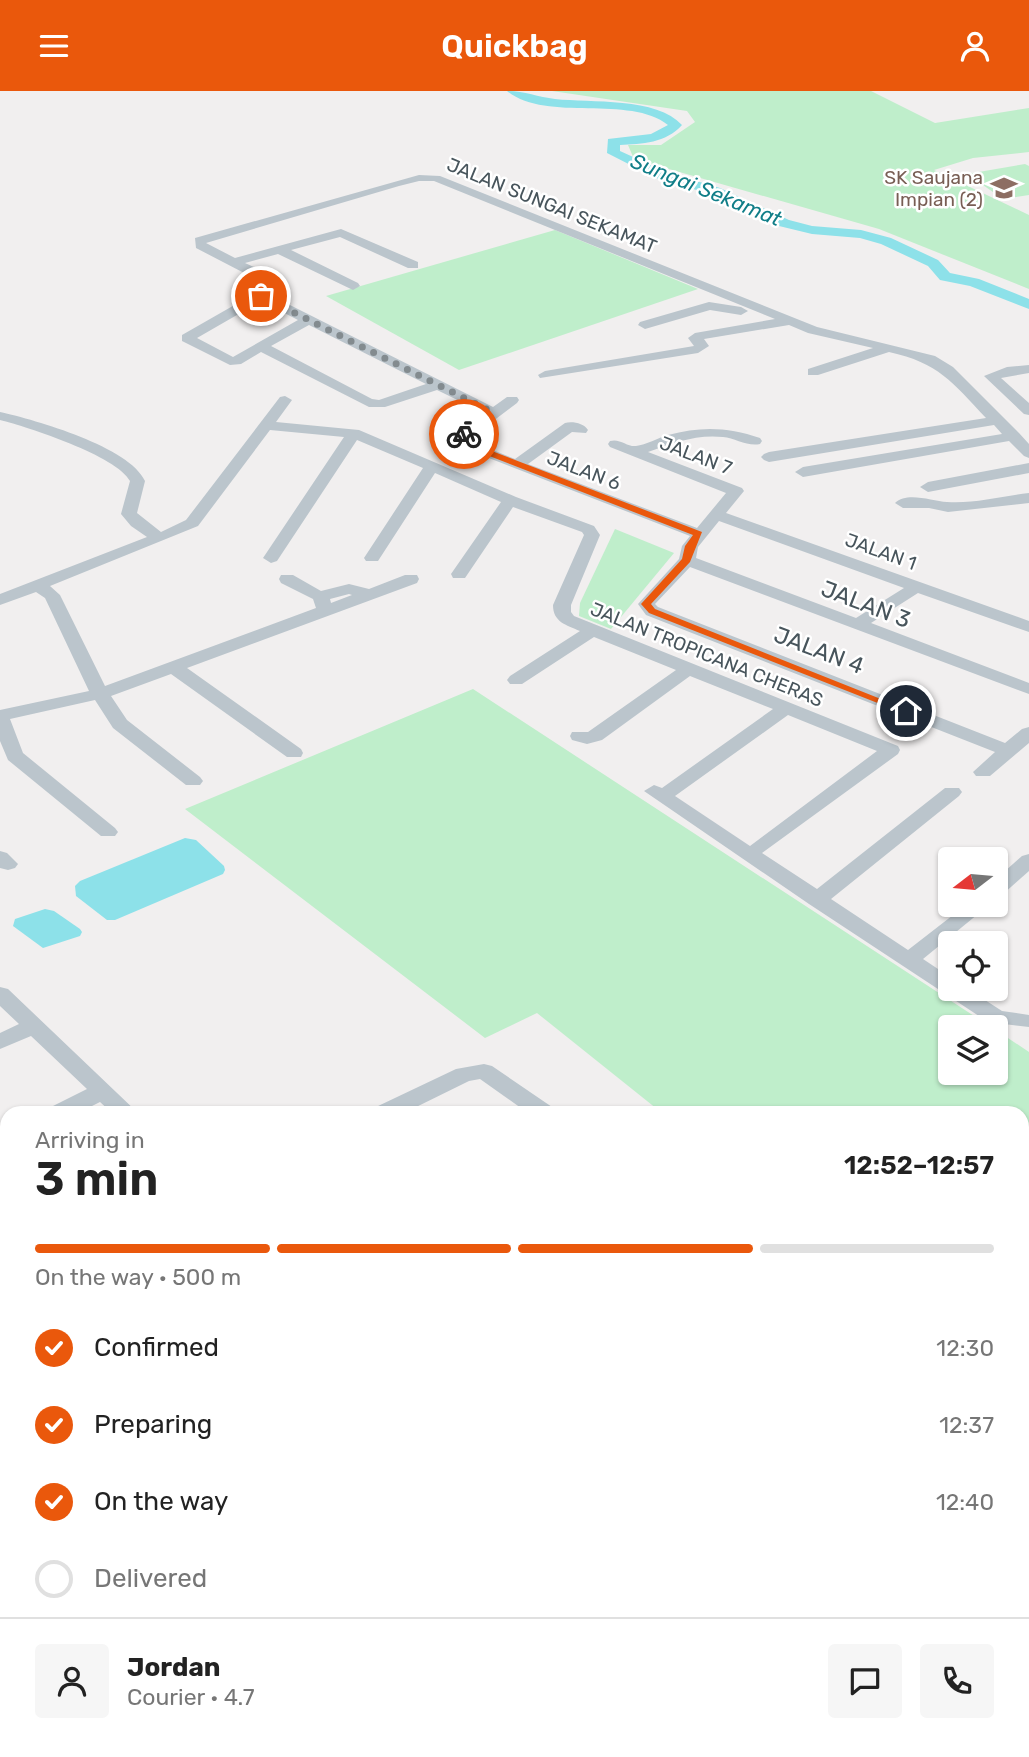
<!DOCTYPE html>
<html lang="en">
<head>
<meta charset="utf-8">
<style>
	body { margin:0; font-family:Rubik,sans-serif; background:#f6f6f6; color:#222; height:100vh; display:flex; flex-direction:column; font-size:26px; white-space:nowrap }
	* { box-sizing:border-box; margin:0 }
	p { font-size:23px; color:#767676 }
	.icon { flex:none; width:38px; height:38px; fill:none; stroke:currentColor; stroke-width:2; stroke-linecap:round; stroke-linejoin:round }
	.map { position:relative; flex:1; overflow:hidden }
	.details { position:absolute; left:0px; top:1015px; width:1029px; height:651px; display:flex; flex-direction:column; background:#fff; border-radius:21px 21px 0 0; box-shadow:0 2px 5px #0004 }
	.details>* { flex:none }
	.needle { width:46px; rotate:254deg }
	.buttons { position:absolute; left:938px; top:756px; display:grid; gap:14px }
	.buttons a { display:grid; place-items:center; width:70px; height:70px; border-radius:7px; background:#fff; box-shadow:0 2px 5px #0004; font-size:35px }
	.pin { position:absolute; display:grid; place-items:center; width:60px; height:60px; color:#fff; margin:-30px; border:4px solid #fff; border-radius:50%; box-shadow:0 2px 7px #0007 }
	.courier { position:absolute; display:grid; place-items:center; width:70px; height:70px; margin:-35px; border:5px solid #ea580c; border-radius:50%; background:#fff; color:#222; box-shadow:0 2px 9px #0007 }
	.overview em { font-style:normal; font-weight:600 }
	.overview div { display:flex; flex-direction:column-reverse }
	.overview { display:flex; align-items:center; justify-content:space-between; height:119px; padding:0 35px }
	h1 { font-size:46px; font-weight:600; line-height:52px }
	.bar { display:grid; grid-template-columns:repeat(4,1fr); gap:10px 7px; align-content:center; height:84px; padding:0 35px }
	.bar i { height:9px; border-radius:5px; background:#e0e0e0 }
	.bar .on { background:#ea580c }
	.bar p { grid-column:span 4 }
	.line { display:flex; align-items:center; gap:18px; padding:0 35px; border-top:2px solid #e0e0e0 }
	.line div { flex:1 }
	.round { display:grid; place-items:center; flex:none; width:74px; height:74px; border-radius:7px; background:#f6f6f6 }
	ol { padding:0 35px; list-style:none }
	li { display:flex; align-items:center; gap:21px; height:77px }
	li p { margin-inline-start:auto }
	li .icon { padding:7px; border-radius:50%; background:#ea580c; color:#fff; stroke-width:4 }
	li:last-child { color:#767676 }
	li i { width:38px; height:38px; border:4px solid #e0e0e0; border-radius:50% }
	header { display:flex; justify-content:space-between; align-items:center; height:91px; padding:0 35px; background:#ea580c; color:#fff; font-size:32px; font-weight:600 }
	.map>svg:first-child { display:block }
	.green { fill:#bfeecb }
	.water { fill:#8de1e9 }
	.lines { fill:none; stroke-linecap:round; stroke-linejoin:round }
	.river { fill:#8de1e9; fill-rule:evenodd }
	.minor { fill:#bbc5cc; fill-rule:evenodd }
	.route { fill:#ea580c }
	.done { stroke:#838b8f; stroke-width:7; stroke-dasharray:0 12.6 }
	.labels { text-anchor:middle; stroke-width:5; stroke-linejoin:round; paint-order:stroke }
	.far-education-label { font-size:19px; fill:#785e54; stroke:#fff; text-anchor:end }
	.far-street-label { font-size:19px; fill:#48555c; stroke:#fff }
	.far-water-label { font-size:21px; font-style:italic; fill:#107e88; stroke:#fff }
	.street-label { font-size:23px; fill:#48555c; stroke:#fff }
</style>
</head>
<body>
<header><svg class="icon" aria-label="menu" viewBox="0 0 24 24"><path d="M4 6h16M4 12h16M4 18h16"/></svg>Quickbag<svg class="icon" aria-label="person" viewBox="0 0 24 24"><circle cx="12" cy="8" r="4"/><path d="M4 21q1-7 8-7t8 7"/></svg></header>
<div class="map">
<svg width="1029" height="1666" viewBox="0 0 1029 1666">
	<rect width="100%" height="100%" fill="#f1efef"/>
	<!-- green -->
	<g class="green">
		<polygon points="552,0 871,0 935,32 1029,17 1029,61 973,67 934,79 1029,124 1029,198 879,138 634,68 628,54 661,54 695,31 687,20"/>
		<polygon points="1025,73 1029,75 1029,104 1003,108 967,83"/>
		<polygon points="555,139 698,198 459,279 326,205"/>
		<polygon points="615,438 674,462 611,538 579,525 580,512"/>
		<polygon points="473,598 991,936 950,936 950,982 996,982 996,939 1029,961 1029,1042 1022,1047 1022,1022 662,1022 537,922 485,947 185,718"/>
		<polygon points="1029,1358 1029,1493 1022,1500 1022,1364"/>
		<polygon points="1022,1518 1029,1520 1029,1615 1022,1614"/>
	</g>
	<!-- water -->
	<g class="water">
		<polygon points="185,747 196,749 224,775 225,779 223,783 115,829 107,829 76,805 75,795 80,790"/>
		<polygon points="45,818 54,820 80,838 82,841 80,845 43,857 13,835 15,828"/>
	</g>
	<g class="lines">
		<!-- river -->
		<g class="river">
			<path d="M507,0C524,0 538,6 555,8C591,12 657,6 682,34C666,52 642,53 620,54V60L666,81L720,97L789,129L812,135L861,139L891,147L938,169L950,182L979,188L1029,208V218L970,195L940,189L928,175L881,153L860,147L812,143L779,135L710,103L656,87L607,62L608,48L651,43L668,34C629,3 546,32 507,0Z"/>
			<polygon points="0,1400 7,1401 7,1427 0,1426"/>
			<polygon points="1022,1613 1029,1614 1029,1646 1022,1645"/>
		</g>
		<!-- minor -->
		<g class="minor">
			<path d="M419,84L440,85L817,236L935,265L953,276L1019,342L1029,353V367L1024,365L1009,350L803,386L795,381L803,376L1002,343L994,334L769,371L764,369L761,366L764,363L769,361L986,327C952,291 939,272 889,261L818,284H808V278L873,257L808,242L789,234L704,248L709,255L698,262L540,287L538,284L545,280L694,255L688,247L695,242L775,228L434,90H419L399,95L206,152L235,167L341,138L418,171V177H408L340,146L291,159L358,192L360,195L353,199L278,163L245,172L258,178L264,186L261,198L266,202L493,316L507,306H517L519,309L517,312L468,349L515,368L565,332C572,330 584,332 588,339L586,342L572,341L528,373L697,437L726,402L610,356L608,353L610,350C620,347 627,356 636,355C646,354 658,347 668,344C701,335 728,336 760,347L762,350L760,353C748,356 735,347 723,346C697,343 672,352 648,361L742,397L744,400L726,422L1029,530V541L918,502L871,532L1029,592V603L690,476L655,513L658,516L1005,652L1022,638L1029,636V652L990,685H976L973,681L995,661L646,524L638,513L679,468L682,455L690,445L458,355L452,347L454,344L484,322L437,299L385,316H369L261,261L241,273L230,274L182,250V244L252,204L247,199L251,187L248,184L196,157L195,147ZM261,210L298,229L233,266L197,247ZM309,234L426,293L379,309L372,308L271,255ZM719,430L904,497L856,527L696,467L698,456Z"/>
			<polygon points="709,211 741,216 748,220 741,224 710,219 645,238 638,234 640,231"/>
			<polygon points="1029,274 1029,282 1001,287 1029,312 1029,324 1024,323 984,285 1007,276"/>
			<path d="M285,305L292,309L276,331L359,339L516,406L594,435L600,444L571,514V521L574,525L898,655L900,659L898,663L762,762L817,798L945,697H959L962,701L959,705L831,808L908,859L966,814H989L923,868L950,886V898H968L1002,920L1029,924V936L988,931L809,813L644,700L654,694L662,697L773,618L690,585L602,649L587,653L572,649L570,645L572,641H588L676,579L594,546L522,593H510L507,589L510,585L580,540C566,534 553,531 553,514L584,444L582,441L513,416L465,487H453L451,483L501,411L435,382L378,470H366L364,467L423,377L357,349L277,470L271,472L263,467L344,346L270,339L198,435L50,495L60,504L105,595L316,517L313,508L281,492L279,488L281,484H293L321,500L349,493L369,498L405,484H417L419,488L417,492L187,577L301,658L303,662L301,666H287L171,583L111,605L127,629L200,686L203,690L200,694H186L113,637L95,609L10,628L23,662L115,737L118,741L115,745H101L8,669L0,650V619L89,600L45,507L36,501L0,514V503L147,446L131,435L121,423L130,390C117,365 28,336 0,329V321C36,329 130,356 145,390L137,422L161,441L186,429L280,306ZM349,503L352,504L331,512L330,508ZM788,624L877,660L750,755L675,705Z"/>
			<polygon points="1029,372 1029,382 928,401 920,396 928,391"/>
			<path d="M1029,402V412L948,421L929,417H903L895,412C907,400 932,410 947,411C973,413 1003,405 1029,402Z"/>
			<polygon points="0,760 7,762 18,773 15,777 8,779 0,777"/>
			<polygon points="1029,763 1029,780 1003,803 996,805 996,788 1022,765"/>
			<polygon points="0,896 8,898 138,1022 112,1022 100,1011 78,1022 47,1022 51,1016 87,998 31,945 0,958 0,942 19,933 0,915"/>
			<polygon points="484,973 492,975 552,1016 556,1022 528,1022 480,988 469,990 404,1022 372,1022 376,1016 456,978"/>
			<polygon points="7,1041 7,1058 0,1060 0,1043"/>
			<polygon points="1029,1102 1029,1123 1022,1125 1022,1104"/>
			<polygon points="7,1151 7,1171 0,1173 0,1153"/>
			<polygon points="1022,1251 1029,1253 1029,1277 1022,1275"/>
			<polygon points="7,1279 7,1301 0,1303 0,1281"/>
			<polygon points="1022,1296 1029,1298 1029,1322 1022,1320"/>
			<polygon points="1029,1326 1029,1350 1022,1353 1022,1329"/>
			<polygon points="0,1503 7,1504 7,1530 0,1529"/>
			<polygon points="586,1659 618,1659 615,1666 583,1666"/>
			<polygon points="632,1659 693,1659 696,1666 636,1666"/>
		</g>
	</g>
	<!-- route -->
	<polygon class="route" points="461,341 468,343 463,347 466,350 702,441 690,471 651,513 655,518 911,620 903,622 649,522 641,513 682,468 685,455 693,444 461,354 455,347"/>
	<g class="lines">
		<!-- done -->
		<polyline class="done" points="261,205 492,321 464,343"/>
	</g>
	<!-- icons -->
	<defs>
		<g id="school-bare" transform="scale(2.1)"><path d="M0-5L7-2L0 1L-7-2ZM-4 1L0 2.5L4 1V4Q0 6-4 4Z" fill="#8d6e63" stroke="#fff" stroke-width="2.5" paint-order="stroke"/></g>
	</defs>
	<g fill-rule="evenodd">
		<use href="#school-bare" x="1004" y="97"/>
	</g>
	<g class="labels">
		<!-- far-education labels -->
		<g class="far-education-label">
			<text x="983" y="93">SK Saujana<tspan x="983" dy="22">Impian (2)</tspan></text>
		</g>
		<!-- far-street labels -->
		<g class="far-street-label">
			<text transform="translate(552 114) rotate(22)" y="7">JALAN SUNGAI SEKAMAT</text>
			<text transform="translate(696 364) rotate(21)" y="7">JALAN 7</text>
			<text transform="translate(584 379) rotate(21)" y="7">JALAN 6</text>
			<text transform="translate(881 460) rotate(20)" y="7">JALAN 1</text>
			<text transform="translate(707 563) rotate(22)" y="7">JALAN TROPICANA CHERAS</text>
		</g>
		<!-- far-water labels -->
		<g class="far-water-label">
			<text transform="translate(706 99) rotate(22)" y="7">Sungai Sekamat</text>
		</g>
		<!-- street labels -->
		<g class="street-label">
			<text transform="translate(866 513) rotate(21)" y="8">JALAN 3</text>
			<text transform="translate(819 559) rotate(21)" y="8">JALAN 4</text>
		</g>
	</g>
</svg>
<div class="buttons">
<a><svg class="needle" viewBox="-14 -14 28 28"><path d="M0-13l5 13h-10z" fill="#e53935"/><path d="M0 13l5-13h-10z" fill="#767676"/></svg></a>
<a><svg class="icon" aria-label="locate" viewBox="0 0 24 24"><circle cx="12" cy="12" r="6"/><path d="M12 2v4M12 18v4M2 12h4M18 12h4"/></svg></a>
<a><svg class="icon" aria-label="layers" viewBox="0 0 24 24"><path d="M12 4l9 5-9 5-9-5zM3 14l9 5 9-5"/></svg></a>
</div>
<div class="pin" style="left:261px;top:205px;background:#ea580c"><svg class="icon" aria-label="bag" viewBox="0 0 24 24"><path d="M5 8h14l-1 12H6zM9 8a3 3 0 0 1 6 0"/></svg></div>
<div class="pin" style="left:906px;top:620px;background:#1f2937"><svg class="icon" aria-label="home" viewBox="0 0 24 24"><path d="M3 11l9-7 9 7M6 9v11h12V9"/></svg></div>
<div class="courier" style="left:464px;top:343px"><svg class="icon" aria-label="bike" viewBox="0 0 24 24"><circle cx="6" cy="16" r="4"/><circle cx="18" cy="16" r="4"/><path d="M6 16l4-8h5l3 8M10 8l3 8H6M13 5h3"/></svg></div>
<section class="details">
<div class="overview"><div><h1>3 min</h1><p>Arriving in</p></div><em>12:52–12:57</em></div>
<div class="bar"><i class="on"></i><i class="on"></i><i class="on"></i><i></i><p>On the way · 500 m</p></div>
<ol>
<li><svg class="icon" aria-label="check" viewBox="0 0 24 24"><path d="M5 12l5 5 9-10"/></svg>Confirmed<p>12:30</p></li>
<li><svg class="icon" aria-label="check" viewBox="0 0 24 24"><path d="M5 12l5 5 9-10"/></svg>Preparing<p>12:37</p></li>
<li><svg class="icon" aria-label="check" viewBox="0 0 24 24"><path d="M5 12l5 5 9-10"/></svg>On the way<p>12:40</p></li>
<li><i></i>Delivered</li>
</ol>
<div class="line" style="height:126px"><a class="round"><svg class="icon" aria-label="person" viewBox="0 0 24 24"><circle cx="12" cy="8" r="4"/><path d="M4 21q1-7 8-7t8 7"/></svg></a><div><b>Jordan</b><p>Courier · 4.7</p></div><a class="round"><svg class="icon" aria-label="chat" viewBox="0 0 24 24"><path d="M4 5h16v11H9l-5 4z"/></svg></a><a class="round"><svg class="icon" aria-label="phone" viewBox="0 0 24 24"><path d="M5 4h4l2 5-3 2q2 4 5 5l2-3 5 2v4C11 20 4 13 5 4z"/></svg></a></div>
</section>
</div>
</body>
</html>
